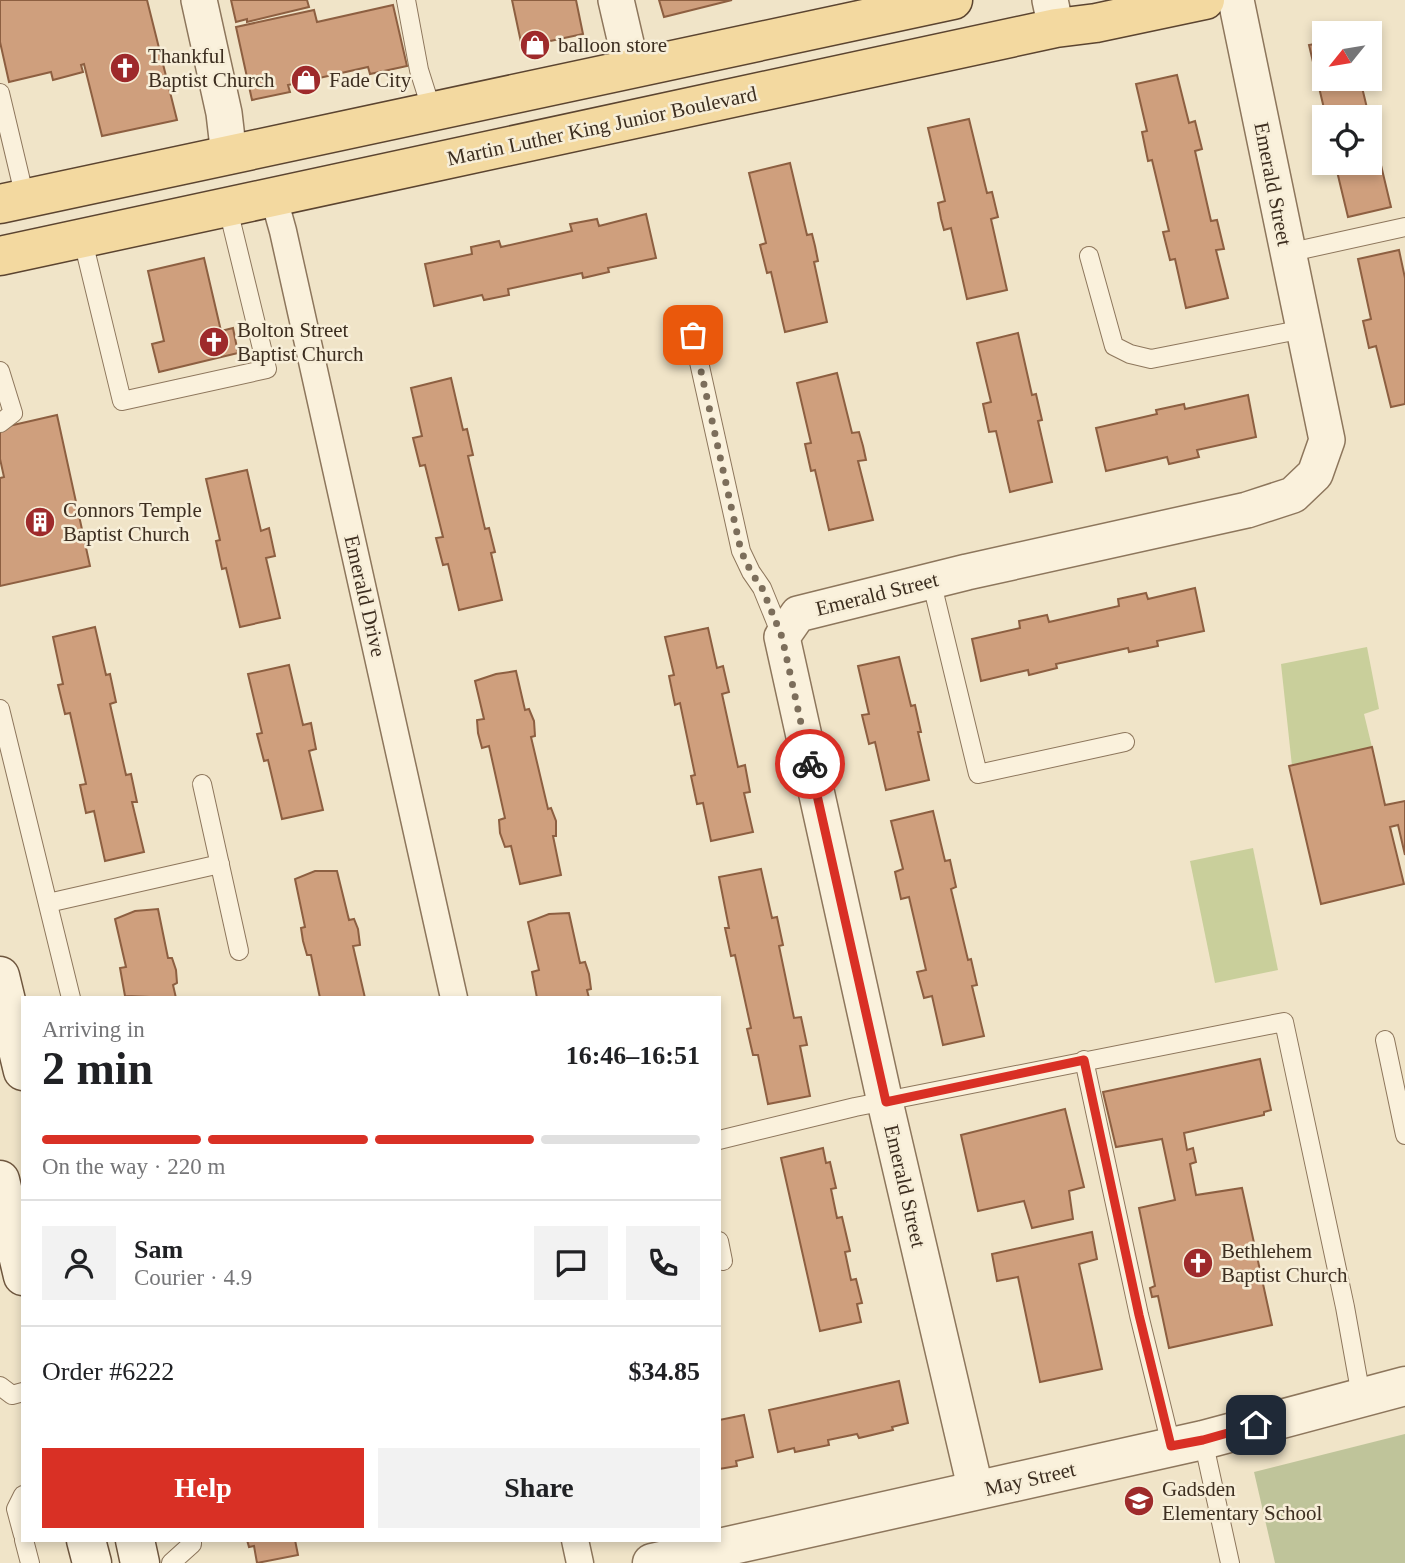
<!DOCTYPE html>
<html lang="en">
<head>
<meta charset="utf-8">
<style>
	body { margin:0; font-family:Georgia,serif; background:#f2f2f2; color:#202124; height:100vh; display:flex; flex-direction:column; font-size:26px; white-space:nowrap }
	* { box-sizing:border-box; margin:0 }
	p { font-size:23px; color:#757577 }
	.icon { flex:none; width:38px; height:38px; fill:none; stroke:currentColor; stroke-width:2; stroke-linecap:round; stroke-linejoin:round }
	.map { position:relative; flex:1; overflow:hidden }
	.sheet { position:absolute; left:21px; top:996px; width:700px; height:546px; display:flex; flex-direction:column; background:#fff; border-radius:0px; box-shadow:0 4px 10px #0003 }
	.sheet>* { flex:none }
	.needle { width:46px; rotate:240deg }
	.fabs { position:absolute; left:1312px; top:21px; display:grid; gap:14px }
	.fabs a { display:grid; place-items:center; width:70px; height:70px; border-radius:0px; background:#fff; box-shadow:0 4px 10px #0003; font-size:35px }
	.pin { position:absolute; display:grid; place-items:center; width:60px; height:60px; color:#fff; margin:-30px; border-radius:14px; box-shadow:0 4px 10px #0006 }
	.courier { position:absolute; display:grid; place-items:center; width:70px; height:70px; margin:-35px; border:5px solid #d93025; border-radius:50%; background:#fff; color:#222; box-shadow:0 2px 9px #0007 }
	.head em { font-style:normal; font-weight:700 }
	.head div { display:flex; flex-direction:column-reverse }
	.head { display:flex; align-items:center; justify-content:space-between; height:119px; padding:0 21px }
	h1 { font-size:46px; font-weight:700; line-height:52px }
	.bar { display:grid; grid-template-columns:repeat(4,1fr); gap:10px 7px; align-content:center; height:84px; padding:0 21px }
	.bar i { height:9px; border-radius:5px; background:#e0e0e0 }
	.bar .selected { background:#d93025 }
	.bar p { grid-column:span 4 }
	.line { display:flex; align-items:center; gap:18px; padding:0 21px; border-top:2px solid #e0e0e0 }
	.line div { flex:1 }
	.round { display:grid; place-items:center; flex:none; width:74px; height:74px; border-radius:0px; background:#f2f2f2 }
	.cta { display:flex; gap:14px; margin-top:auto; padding:14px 21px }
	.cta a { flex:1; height:80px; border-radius:0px; background:#d93025; color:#fff; font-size:28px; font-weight:700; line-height:80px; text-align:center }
	.cta a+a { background:#f2f2f2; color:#202124 }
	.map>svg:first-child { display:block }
	.green { fill:#c9cf9b }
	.cemetery { fill:#bfc49a }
	.building { fill:#cf9f7d; stroke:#8d5f41; stroke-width:2 }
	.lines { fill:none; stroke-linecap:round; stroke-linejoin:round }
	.service-casing { stroke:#8d765c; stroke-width:20 }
	.pedestrian-casing { stroke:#8d765c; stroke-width:29 }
	.minor-casing { stroke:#8d765c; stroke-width:38 }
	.tertiary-casing { stroke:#8d765c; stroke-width:41 }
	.secondary-casing { stroke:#6f573f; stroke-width:41 }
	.primary-casing { stroke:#5b4430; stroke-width:41 }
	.service { stroke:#faf1dc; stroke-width:18 }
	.pedestrian { stroke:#faf1dc; stroke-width:26 }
	.minor { stroke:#faf1dc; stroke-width:35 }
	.tertiary { stroke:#faf1dc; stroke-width:38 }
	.secondary { stroke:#faf1dc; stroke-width:38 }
	.primary { stroke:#f3d9a0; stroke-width:38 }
	.done { stroke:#7c6e5b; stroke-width:7; stroke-dasharray:0 12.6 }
	.route { stroke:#d93025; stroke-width:9 }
	.labels { text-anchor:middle; stroke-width:5; stroke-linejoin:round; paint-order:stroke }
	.poi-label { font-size:21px; fill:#3d2e20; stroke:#f7eed8; text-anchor:start }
	.street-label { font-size:21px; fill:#3d2e20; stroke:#f7eed8 }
</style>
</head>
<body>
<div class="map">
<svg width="1405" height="1563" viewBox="0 0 1405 1563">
	<rect width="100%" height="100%" fill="#f0e4c8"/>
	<!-- green -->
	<g class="green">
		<polygon points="1367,647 1379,709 1364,714 1372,747 1292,766 1281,664"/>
		<polygon points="1253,848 1278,970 1215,983 1190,861"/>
	</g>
	<!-- cemetery -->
	<polygon class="cemetery" points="1405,1434 1405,1563 1275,1563 1254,1472"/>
	<!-- building -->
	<g class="building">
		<polygon points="0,0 147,0 177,120 102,136 84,64 81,65 83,72 53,80 51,72 9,82 0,42"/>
		<polygon points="231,0 307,0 309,7 247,22 247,19 236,22"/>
		<polygon points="512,0 576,0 583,34 522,47"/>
		<polygon points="659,0 732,0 664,17"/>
		<polygon points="393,5 407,66 370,74 368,67 288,85 290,92 252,100 236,27 314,10 317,22"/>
		<polygon points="1325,42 1325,79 1360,79 1367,108 1372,107 1378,135 1374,136 1391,207 1348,217 1335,163 1370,163 1370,117 1325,117 1325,147 1318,118 1326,117 1309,45"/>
		<polygon points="1177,75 1189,123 1195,121 1202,149 1195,151 1211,221 1217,220 1224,249 1216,250 1228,298 1186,308 1175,259 1170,260 1163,232 1169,231 1152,160 1148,161 1142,132 1147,131 1136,84"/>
		<polygon points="969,119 987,193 992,192 998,217 991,219 1007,290 967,299 951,228 944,230 941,219 938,203 945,201 928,128"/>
		<polygon points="790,163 807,235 812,234 815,246 818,261 814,262 827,322 785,332 771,272 767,273 760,245 766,243 749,173"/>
		<polygon points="646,214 656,258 608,268 609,272 583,278 582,273 508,289 509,295 484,300 482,295 434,306 425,264 472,254 471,247 499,241 501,247 572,231 570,224 597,219 599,226"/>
		<polygon points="1399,250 1405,278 1405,404 1391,407 1376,346 1369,348 1363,321 1371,319 1358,259"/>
		<polygon points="204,258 221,331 233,328 238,353 159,372 152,344 164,341 148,271"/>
		<polygon points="1018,333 1032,395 1036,394 1042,420 1038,421 1052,482 1010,492 996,431 989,432 983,404 991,402 977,343"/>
		<polygon points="837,373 852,433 859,432 863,446 866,460 858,461 873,520 829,530 815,470 811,471 805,444 811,443 797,383"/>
		<polygon points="451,378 463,430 467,429 473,455 468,456 485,529 489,528 495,552 491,553 502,600 459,610 448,564 443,565 436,538 443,537 425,465 420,466 413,438 422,436 411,388"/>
		<polygon points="1248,395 1256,437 1197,450 1199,457 1169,464 1167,457 1106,471 1096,428 1157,414 1156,410 1184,404 1185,409"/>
		<polygon points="57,415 90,566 0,586 0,478 4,477 0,459 0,428"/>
		<polygon points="247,470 261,531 269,528 275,556 266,558 280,618 240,627 226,568 222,569 216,541 220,540 206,479"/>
		<polygon points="1195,588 1204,631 1157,641 1158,646 1129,652 1128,648 1056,664 1057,668 1029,675 1028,670 981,681 972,639 1020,628 1019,621 1047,615 1049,622 1119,606 1118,599 1146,593 1148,599"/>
		<polygon points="95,627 106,675 110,674 116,702 110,704 126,775 131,774 137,802 132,802 144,852 105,861 94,811 86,813 80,785 86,784 70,713 65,714 58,685 63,684 53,637"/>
		<polygon points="708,628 717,668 723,666 729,692 722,694 738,767 745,765 750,792 744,793 753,832 711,841 703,803 697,804 691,776 695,775 680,703 675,705 669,676 674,675 665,637"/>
		<polygon points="899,657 911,706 915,705 921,732 918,732 929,780 886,790 875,742 869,744 862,715 869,714 858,666"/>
		<polygon points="289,665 303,725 311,723 316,749 309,751 323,810 282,819 268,760 264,761 257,734 262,733 248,674"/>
		<polygon points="516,671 525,710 529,709 534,721 535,736 531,737 548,809 551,808 556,821 556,836 553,836 561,875 520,884 511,846 505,847 500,833 499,820 505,818 489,746 482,748 478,733 477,720 484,719 475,681 496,674"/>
		<polygon points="1372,747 1385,805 1405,801 1405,855 1398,825 1390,827 1404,884 1321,904 1289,766"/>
		<polygon points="933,811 945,861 950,860 956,887 951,889 968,960 971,959 977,985 972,986 984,1036 943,1045 932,996 924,998 917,972 926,970 909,897 901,899 895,872 903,869 891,821"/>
		<polygon points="761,869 772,918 777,917 783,945 779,946 794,1018 801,1017 807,1045 800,1046 810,1096 768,1104 758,1055 753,1055 747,1029 751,1028 735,955 731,956 725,928 729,928 719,877"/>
		<polygon points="315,871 337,871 349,920 354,919 358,929 360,945 353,946 365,998 320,998 311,955 307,955 303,941 301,928 305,927 295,879"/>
		<polygon points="158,909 168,958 172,958 176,970 177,983 173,985 176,998 125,996 120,968 126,967 115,919 135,911"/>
		<polygon points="569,913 580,963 585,962 589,974 591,989 587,990 589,998 537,998 532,972 539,970 528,922 549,914"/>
		<polygon points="1260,1059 1271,1110 1264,1112 1264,1115 1184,1133 1187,1150 1193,1148 1196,1162 1190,1164 1196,1195 1242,1188 1272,1325 1169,1348 1158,1296 1152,1297 1150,1288 1155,1286 1139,1208 1175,1200 1162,1139 1116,1147 1103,1092"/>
		<polygon points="1065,1109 1084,1187 1069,1191 1073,1219 1032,1228 1024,1201 978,1211 961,1135"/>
		<polygon points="823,1148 826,1163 830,1162 836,1188 831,1189 837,1218 842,1217 850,1251 845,1252 851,1280 856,1279 862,1303 857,1304 861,1322 820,1331 781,1158"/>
		<polygon points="1092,1232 1097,1259 1079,1264 1102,1369 1040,1382 1018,1277 997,1281 992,1254"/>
		<polygon points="899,1381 908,1423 892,1427 893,1430 859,1438 857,1434 828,1440 829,1445 795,1452 794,1448 778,1452 769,1410"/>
		<polygon points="744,1415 753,1457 736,1461 737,1466 719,1469 719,1420"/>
		<polygon points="247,1540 295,1540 298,1555 257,1563 254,1546 249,1547"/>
	</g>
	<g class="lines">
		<!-- service casing -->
		<g class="service-casing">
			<g id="service">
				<polyline points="406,0 419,70 432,111"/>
				<polyline points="0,93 25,198"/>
				<polyline points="82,237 122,401 267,369 227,205"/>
				<polyline points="1287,253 1405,227"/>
				<polyline points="1089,256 1114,346 1130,354 1151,359 1304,329"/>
				<polyline points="693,335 741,551 751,572 762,588 782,637"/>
				<polyline points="0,371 13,413 0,423"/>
				<polyline points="931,580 978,774 1125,742"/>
				<polyline points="0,709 71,998"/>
				<polyline points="202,784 239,951"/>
				<polyline points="48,903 220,864"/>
				<polyline points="1385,1040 1405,1135"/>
				<polyline points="1084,1060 1139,1315 1171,1445"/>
				<polyline points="719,1140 855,1107 1284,1022 1345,1307 1361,1396"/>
				<polyline points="719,1241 723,1261"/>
				<polyline points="0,1386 12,1395 23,1392"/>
				<polyline points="1203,1440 1230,1563"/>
				<polyline points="23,1495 16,1509 23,1535"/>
				<polyline points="24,1540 30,1563"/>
				<polyline points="171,1563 192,1544 192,1540"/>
			</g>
		</g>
		<!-- pedestrian casing -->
		<g class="pedestrian-casing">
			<g id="pedestrian">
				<polyline points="273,195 283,231 454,998"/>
				<polyline points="575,1540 580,1563"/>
			</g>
		</g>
		<!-- minor casing -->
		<g class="minor-casing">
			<g id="minor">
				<polyline points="199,0 224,113 229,156"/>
				<polyline points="616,0 632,69"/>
				<polyline points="1050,0 1056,28"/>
				<polyline points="976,1491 885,1102 782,637 798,614 967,572 1247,510 1293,495 1315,474 1327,440 1236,0"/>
			</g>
		</g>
		<!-- tertiary casing -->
		<g class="tertiary-casing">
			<polyline id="tertiary" points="652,1563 1203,1440 1405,1386"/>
		</g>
		<!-- secondary casing -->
		<g class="secondary-casing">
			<g id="secondary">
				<polyline points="0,976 23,1071"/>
				<polyline points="0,1180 23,1276"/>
				<polyline points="86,1540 92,1563"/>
				<polyline points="135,1540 140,1563"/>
			</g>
		</g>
		<!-- primary casing -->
		<g class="primary-casing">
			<g id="primary">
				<polyline points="0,204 953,0"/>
				<polyline points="0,256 1056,28 1096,23 1205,0"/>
			</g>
		</g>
		<!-- service -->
		<use href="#service" class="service"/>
		<!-- pedestrian -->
		<use href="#pedestrian" class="pedestrian"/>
		<!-- minor -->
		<use href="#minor" class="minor"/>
		<!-- tertiary -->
		<use href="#tertiary" class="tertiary"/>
		<!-- secondary -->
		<use href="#secondary" class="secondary"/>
		<!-- primary -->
		<use href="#primary" class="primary"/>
	</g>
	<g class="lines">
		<!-- done -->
		<polyline class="done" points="693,335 741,551 751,572 762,588 782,637 810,764"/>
		<!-- route -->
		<polyline class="route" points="810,764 886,1102 1084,1060 1139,1315 1171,1446 1203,1440 1256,1425"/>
	</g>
	<!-- icons -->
	<defs>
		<g id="shop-disc" transform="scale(1.575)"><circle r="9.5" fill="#9e2a2b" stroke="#f7eed8"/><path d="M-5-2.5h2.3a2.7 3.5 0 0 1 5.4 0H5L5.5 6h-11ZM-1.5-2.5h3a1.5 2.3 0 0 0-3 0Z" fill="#fff"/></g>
		<g id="church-disc" transform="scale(1.575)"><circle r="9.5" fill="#9e2a2b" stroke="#f7eed8"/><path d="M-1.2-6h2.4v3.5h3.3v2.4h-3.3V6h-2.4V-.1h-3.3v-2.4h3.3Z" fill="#fff"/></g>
		<g id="building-disc" transform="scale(1.575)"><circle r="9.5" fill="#9e2a2b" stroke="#f7eed8"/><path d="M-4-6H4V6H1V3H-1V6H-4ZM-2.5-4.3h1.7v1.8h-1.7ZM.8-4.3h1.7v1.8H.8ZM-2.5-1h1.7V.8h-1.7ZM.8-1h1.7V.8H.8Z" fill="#fff"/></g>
		<g id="school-disc" transform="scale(1.575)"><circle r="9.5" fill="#9e2a2b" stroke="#f7eed8"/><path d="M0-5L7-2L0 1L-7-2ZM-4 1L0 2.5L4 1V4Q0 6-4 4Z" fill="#fff"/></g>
	</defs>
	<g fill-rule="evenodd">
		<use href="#shop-disc" x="535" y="45"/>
		<use href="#church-disc" x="125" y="68"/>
		<use href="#shop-disc" x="306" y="80"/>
		<use href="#church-disc" x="214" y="342"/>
		<use href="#building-disc" x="40" y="522"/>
		<use href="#church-disc" x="1198" y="1263"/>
		<use href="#school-disc" x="1139" y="1501"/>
	</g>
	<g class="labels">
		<!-- poi labels -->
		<g class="poi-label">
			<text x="558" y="52">balloon store</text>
			<text x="148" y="63">Thankful<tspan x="148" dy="24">Baptist Church</tspan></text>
			<text x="329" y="87">Fade City</text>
			<text x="237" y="337">Bolton Street<tspan x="237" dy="24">Baptist Church</tspan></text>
			<text x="63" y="517">Connors Temple<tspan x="63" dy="24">Baptist Church</tspan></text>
			<text x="1221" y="1258">Bethlehem<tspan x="1221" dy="24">Baptist Church</tspan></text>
			<text x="1162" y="1496">Gadsden<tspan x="1162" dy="24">Elementary School</tspan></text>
		</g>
		<!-- street labels -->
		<g class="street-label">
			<text transform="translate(602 126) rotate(-12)" y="7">Martin Luther King Junior Boulevard</text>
			<text transform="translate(1273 184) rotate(79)" y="7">Emerald Street</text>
			<text transform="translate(877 594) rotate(-14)" y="7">Emerald Street</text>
			<text transform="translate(365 596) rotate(77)" y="7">Emerald Drive</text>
			<text transform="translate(905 1186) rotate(77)" y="7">Emerald Street</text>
			<text transform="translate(1030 1479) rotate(-13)" y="7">May Street</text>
		</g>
	</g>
</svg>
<div class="fabs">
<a><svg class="needle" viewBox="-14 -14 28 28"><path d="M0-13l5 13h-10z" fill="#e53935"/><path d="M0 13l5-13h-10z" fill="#757577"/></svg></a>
<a><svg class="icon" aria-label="locate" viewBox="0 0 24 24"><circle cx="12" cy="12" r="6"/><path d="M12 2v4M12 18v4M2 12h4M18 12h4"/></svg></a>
</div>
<div class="pin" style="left:693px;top:335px;background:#ea580c"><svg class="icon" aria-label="bag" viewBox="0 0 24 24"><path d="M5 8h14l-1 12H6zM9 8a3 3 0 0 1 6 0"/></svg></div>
<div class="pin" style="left:1256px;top:1425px;background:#1f2937"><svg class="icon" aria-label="home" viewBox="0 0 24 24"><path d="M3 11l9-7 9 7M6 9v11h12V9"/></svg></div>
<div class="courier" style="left:810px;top:764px"><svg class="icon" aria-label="bike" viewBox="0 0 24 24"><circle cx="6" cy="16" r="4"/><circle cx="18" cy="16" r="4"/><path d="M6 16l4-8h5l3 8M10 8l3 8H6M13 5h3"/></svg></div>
<section class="sheet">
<div class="head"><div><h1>2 min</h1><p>Arriving in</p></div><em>16:46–16:51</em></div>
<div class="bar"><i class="selected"></i><i class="selected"></i><i class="selected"></i><i></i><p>On the way · 220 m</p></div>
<div class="line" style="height:126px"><a class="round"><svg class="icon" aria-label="person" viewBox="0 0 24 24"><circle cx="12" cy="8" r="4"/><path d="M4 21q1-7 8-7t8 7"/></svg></a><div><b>Sam</b><p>Courier · 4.9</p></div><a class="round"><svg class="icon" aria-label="chat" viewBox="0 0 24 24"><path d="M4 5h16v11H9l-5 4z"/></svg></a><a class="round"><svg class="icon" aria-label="phone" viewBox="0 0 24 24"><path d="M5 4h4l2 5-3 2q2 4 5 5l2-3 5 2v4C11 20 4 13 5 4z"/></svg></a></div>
<div class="line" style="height:91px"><div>Order #6222</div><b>$34.85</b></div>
<div class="cta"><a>Help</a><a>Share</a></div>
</section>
</div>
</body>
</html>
